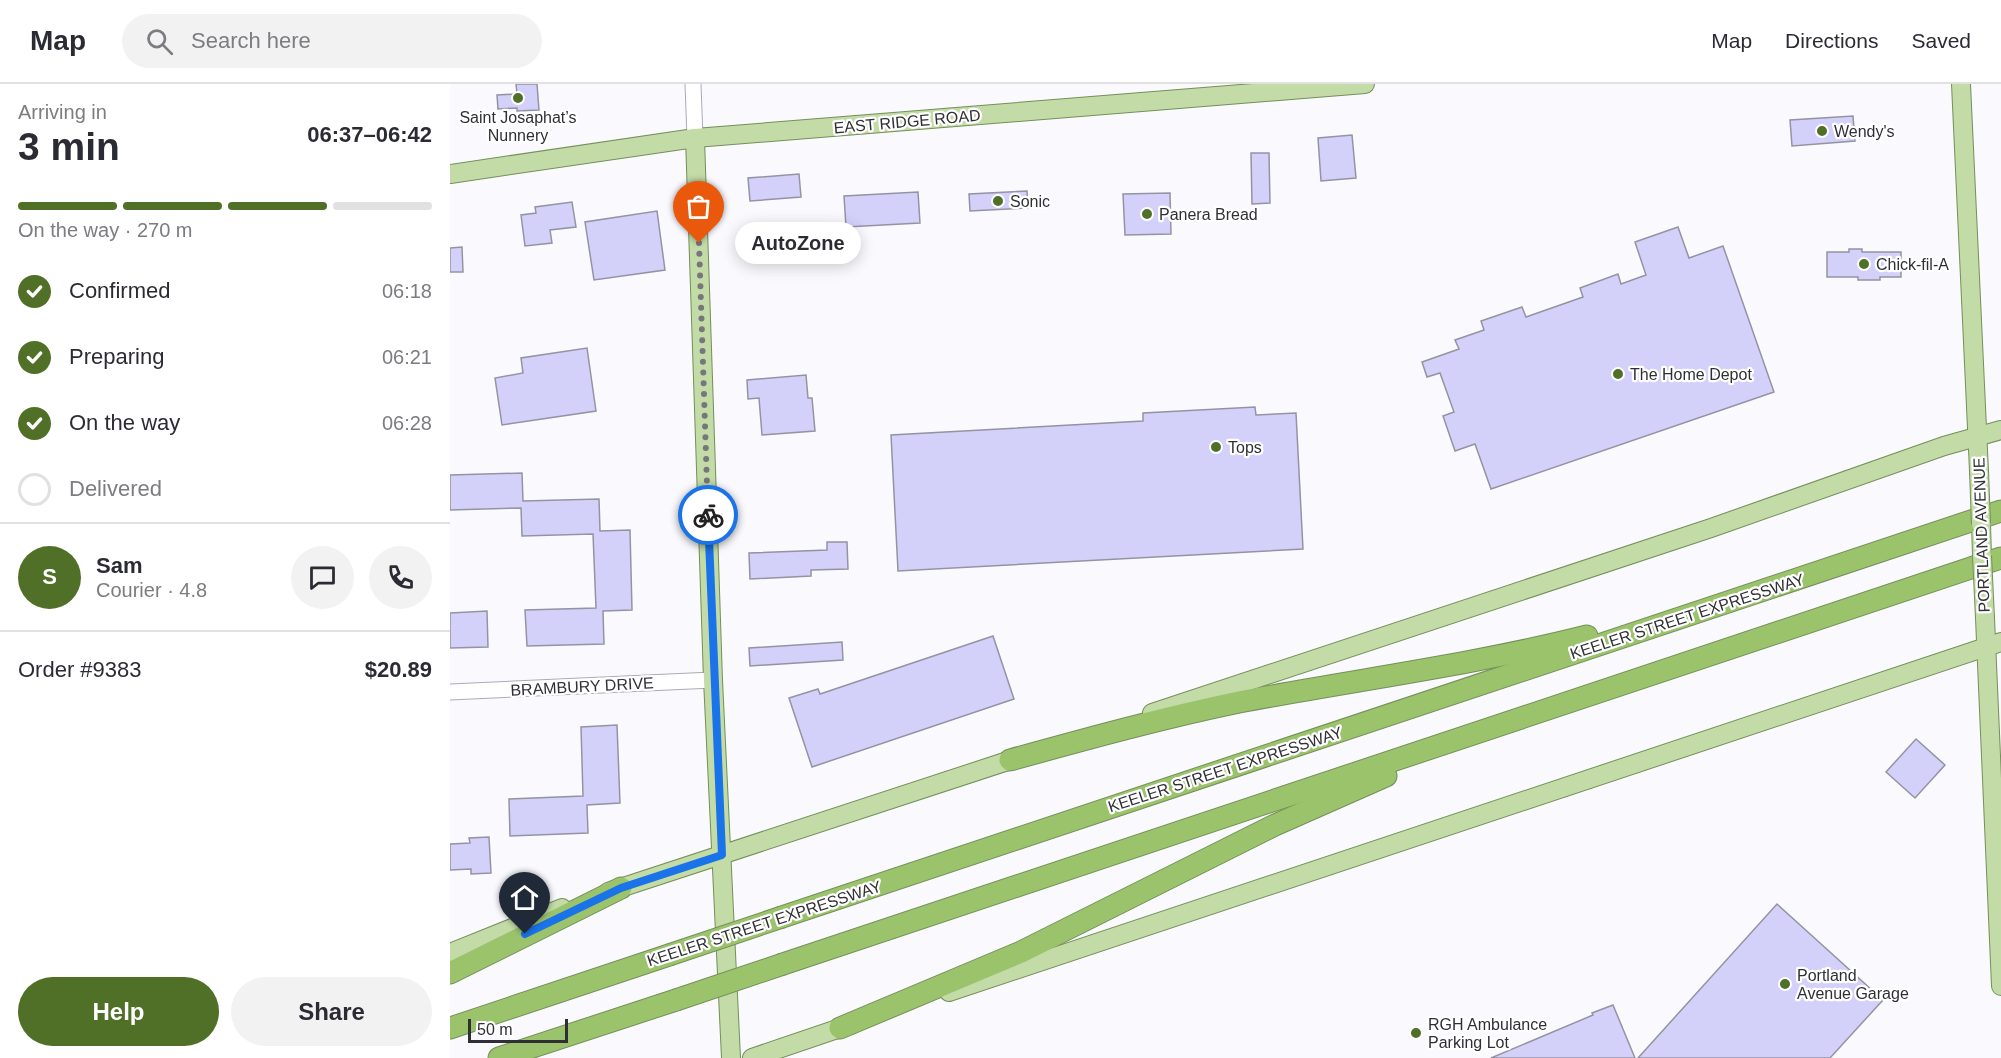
<!DOCTYPE html>
<html lang="en">
<head>
<meta charset="utf-8">
<style>
	body { margin:0; font-family:Helvetica,sans-serif; background:#f2f2f3; color:#2b2b33; height:100vh; display:flex; flex-direction:column; font-size:22px; white-space:nowrap }
	* { box-sizing:border-box; margin:0 }
	p { font-size:20px; color:#7c7c81 }
	.icon { flex:none; width:33px; height:33px; fill:none; stroke:currentColor; stroke-width:2; stroke-linecap:round; stroke-linejoin:round }
	.map { position:relative; flex:1; overflow:hidden }
	.drawer { display:flex; flex-direction:column; background:#fff; width:450px }
	.drawer>* { flex:none }
	.scale { position:absolute; left:18px; bottom:15px; width:100px; box-sizing:border-box; padding-left:6px; border:3px solid #302f36; border-top:0; font-size:16px; line-height:21px; white-space:nowrap; color:#302f36; -webkit-text-stroke:4px #fff; paint-order:stroke }
	.pin { position:absolute; display:grid; place-items:center; width:51px; height:51px; color:#fff; margin:-62px -26px; border-radius:50% 50% 50% 0; rotate:-45deg; box-shadow:0 0 6px #0007 }
	.pin .icon { rotate:45deg }
	.courier { position:absolute; display:grid; place-items:center; width:60px; height:60px; margin:-30px; border:4px solid #1a73e8; border-radius:50%; background:#fff; color:#222; box-shadow:0 2px 8px #0007 }
	.bubble { position:absolute; height:42px; border-radius:21px; background:#fff; box-shadow:0 3px 15px #0003; font-size:20px; font-weight:700; line-height:42px; text-align:center }
	.headline em { font-style:normal; font-weight:700 }
	.headline div { display:flex; flex-direction:column-reverse }
	.headline { display:flex; align-items:center; justify-content:space-between; height:102px; padding:0 18px }
	h1 { font-size:39px; font-weight:700; line-height:45px }
	.bar { display:grid; grid-template-columns:repeat(4,1fr); gap:9px 6px; align-content:center; height:72px; padding:0 18px }
	.bar i { height:8px; border-radius:4px; background:#e1e1e2 }
	.bar .on { background:#507027 }
	.bar p { grid-column:span 4 }
	.line { display:flex; align-items:center; gap:15px; padding:0 18px; border-top:2px solid #e1e1e2 }
	.line div { flex:1 }
	.round { display:grid; place-items:center; flex:none; width:63px; height:63px; border-radius:32px; background:#f2f2f3 }
	ol { padding:0 18px; list-style:none }
	li { display:flex; align-items:center; gap:18px; height:66px }
	li p { margin-inline-start:auto }
	li .icon { padding:6px; border-radius:50%; background:#507027; color:#fff; stroke-width:4 }
	li:last-child { color:#7c7c81 }
	li i { width:33px; height:33px; border:3px solid #e1e1e2; border-radius:50% }
	.primary-button { display:flex; gap:12px; margin-top:auto; padding:12px 18px }
	.primary-button a { flex:1; height:69px; border-radius:36px; background:#507027; color:#fff; font-size:24px; font-weight:700; line-height:69px; text-align:center }
	.primary-button a+a { background:#f2f2f3; color:#2b2b33 }
	header { display:flex; align-items:center; gap:36px; box-sizing:border-box; height:84px; padding:0 30px; background:#fff; border-bottom:2px solid #e1e1e2 }
	header strong { font-size:28px }
	nav { display:flex; gap:33px; margin-inline-start:auto; font-size:21px }
	.search { width:420px; height:54px; background:#f2f2f3; display:flex; align-items:center; gap:15px; box-sizing:border-box; padding:0 21px; border-radius:33px; color:#7c7c81; font-size:22px }
	main { display:flex; flex:1; min-height:0 }
	.map>svg:first-child { display:block }
	.building { fill:#d3d0fa; stroke:#9493a3; stroke-width:1.5 }
	.lines { fill:none; stroke-linecap:round; stroke-linejoin:round }
	.minor-casing { stroke:#abaaba; stroke-width:17 }
	.major-casing { stroke:#758f59; stroke-width:20 }
	.highway-casing { stroke:#758f59; stroke-width:23 }
	.minor { stroke:#fff; stroke-width:15 }
	.major { stroke:#c2dba7; stroke-width:18 }
	.highway { stroke:#9ac36c; stroke-width:21 }
	.major-bridge-casing { stroke:#758f59; stroke-width:20; stroke-linecap:butt }
	.highway-bridge-casing { stroke:#758f59; stroke-width:23; stroke-linecap:butt }
	.major-bridge { stroke:#c2dba7; stroke-width:18 }
	.highway-bridge { stroke:#9ac36c; stroke-width:21 }
	.done { stroke:#77767c; stroke-width:6; stroke-dasharray:0 10.8 }
	.route { stroke:#1a73e8; stroke-width:8 }
	.poi-dot { fill:#507027; stroke:#fff; stroke-width:2 }
	.labels { text-anchor:middle; stroke-width:4.5; stroke-linejoin:round; paint-order:stroke }
	.poi-label { font-size:16px; fill:#302f36; stroke:#fff; text-anchor:start }
	.street-label { font-size:16px; fill:#302f36; stroke:#fff }
</style>
</head>
<body>
<header>
<strong>Map</strong>
<div class="search"><svg class="icon" aria-label="search" viewBox="0 0 24 24"><circle cx="10" cy="10" r="6"/><path d="M15 15l6 6"/></svg>Search here</div>
<nav><a>Map</a><a>Directions</a><a>Saved</a></nav>
</header>
<main>
<section class="drawer">
<div class="headline"><div><h1>3 min</h1><p>Arriving in</p></div><em>06:37–06:42</em></div>
<div class="bar"><i class="on"></i><i class="on"></i><i class="on"></i><i></i><p>On the way · 270 m</p></div>
<ol>
<li><svg class="icon" aria-label="check" viewBox="0 0 24 24"><path d="M5 12l5 5 9-10"/></svg>Confirmed<p>06:18</p></li>
<li><svg class="icon" aria-label="check" viewBox="0 0 24 24"><path d="M5 12l5 5 9-10"/></svg>Preparing<p>06:21</p></li>
<li><svg class="icon" aria-label="check" viewBox="0 0 24 24"><path d="M5 12l5 5 9-10"/></svg>On the way<p>06:28</p></li>
<li><i></i>Delivered</li>
</ol>
<div class="line" style="height:108px"><b class="round" style="background:#507027;color:#fff">S</b><div><b>Sam</b><p>Courier · 4.8</p></div><a class="round"><svg class="icon" aria-label="chat" viewBox="0 0 24 24"><path d="M4 5h16v11H9l-5 4z"/></svg></a><a class="round"><svg class="icon" aria-label="phone" viewBox="0 0 24 24"><path d="M5 4h4l2 5-3 2q2 4 5 5l2-3 5 2v4C11 20 4 13 5 4z"/></svg></a></div>
<div class="line" style="height:78px"><div>Order #9383</div><b>$20.89</b></div>
<div class="primary-button"><a>Help</a><a>Share</a></div>
</section>
<div class="map">
<svg width="1551" height="974" viewBox="0 0 1551 974">
	<rect width="100%" height="100%" fill="#fafafe"/>
	<!-- building -->
	<g class="building">
		<polygon points="66,0 87,0 89,26 67,27 67,24 48,25 47,11 67,10"/>
		<polygon points="1403,32 1405,57 1342,62 1340,36"/>
		<polygon points="902,51 906,94 871,97 868,54"/>
		<polygon points="801,69 819,69 820,119 802,120"/>
		<polygon points="349,90 351,113 300,117 298,94"/>
		<polygon points="577,107 578,124 520,127 519,110"/>
		<polygon points="468,108 470,139 396,143 394,112"/>
		<polygon points="720,109 721,150 675,151 673,110"/>
		<polygon points="122,118 126,143 100,146 102,159 75,162 71,131 86,129 85,123"/>
		<polygon points="207,127 215,186 144,196 135,138"/>
		<polygon points="1228,143 1239,174 1273,162 1324,308 1041,405 1025,360 1005,367 993,332 1004,328 990,289 977,293 972,278 1009,265 1005,256 1034,246 1031,237 1072,223 1076,233 1133,213 1130,204 1168,190 1171,200 1196,191 1185,158"/>
		<polygon points="349,147 351,167 311,170 309,150"/>
		<polygon points="12,163 13,188 0,188 0,164"/>
		<polygon points="1399,165 1412,165 1412,168 1451,168 1451,193 1430,193 1430,196 1408,196 1408,193 1377,193 1377,168 1399,168"/>
		<polygon points="137,264 146,327 52,341 45,294 73,289 71,274"/>
		<polygon points="356,291 358,314 362,314 365,347 312,351 309,314 298,315 297,296"/>
		<polygon points="805,323 806,331 846,329 853,465 448,487 441,351 693,337 693,329"/>
		<polygon points="72,389 73,417 149,415 150,447 180,446 182,526 153,527 154,560 77,562 75,526 146,524 143,450 72,452 71,424 0,426 0,391"/>
		<polygon points="377,458 397,458 398,485 361,486 361,492 300,495 299,469 377,466"/>
		<polygon points="37,527 38,563 0,564 0,529"/>
		<polygon points="543,552 564,615 362,683 339,614 368,605 370,610"/>
		<polygon points="392,558 393,576 300,582 299,564"/>
		<polygon points="167,641 170,719 137,721 138,749 60,752 59,715 133,712 131,643"/>
		<polygon points="1466,655 1495,681 1465,714 1436,688"/>
		<polygon points="39,753 41,789 21,790 21,785 0,786 0,760 20,759 19,754"/>
		<polygon points="1327,820 1433,916 1380,974 1188,974"/>
		<polygon points="1163,921 1185,974 1041,974 1143,931 1142,929"/>
	</g>
	<g class="lines">
		<!-- minor casing -->
		<g class="minor-casing">
			<g id="minor">
				<polyline points="243,0 245,54"/>
				<polyline points="0,608 263,596"/>
			</g>
		</g>
		<!-- major casing -->
		<g class="major-casing">
			<g id="major">
				<polyline points="1511,0 1529,387"/>
				<polyline points="245,54 263,596 281,974"/>
				<polyline points="0,90 245,54 915,0"/>
				<polyline points="1531,440 1532,472"/>
				<polyline points="1535,534 1551,902"/>
				<polyline points="702,629 1261,444 1494,362 1551,346"/>
				<polyline points="158,808 573,672"/>
				<polyline points="0,869 112,824"/>
				<polyline points="499,908 1551,558"/>
				<polyline points="302,974 402,940"/>
			</g>
		</g>
		<!-- highway casing -->
		<g class="highway-casing">
			<g id="highway">
				<path d="M560,676C636,655 712,634 789,618C905,596 1022,581 1137,552"/>
				<polyline points="332,833 1551,427"/>
				<polyline points="333,880 1551,474"/>
				<polyline points="0,889 171,804"/>
				<polyline points="0,944 219,871"/>
				<polyline points="390,944 571,868 825,741 936,692"/>
				<polyline points="49,974 226,916"/>
			</g>
		</g>
		<!-- minor -->
		<use href="#minor" class="minor"/>
		<!-- major -->
		<use href="#major" class="major"/>
		<!-- highway -->
		<use href="#highway" class="highway"/>
		<!-- major-bridge casing -->
		<g class="major-bridge-casing">
			<g id="major-bridge">
				<polyline points="1529,387 1531,440"/>
				<polyline points="1532,472 1535,534"/>
			</g>
		</g>
		<!-- highway-bridge casing -->
		<g class="highway-bridge-casing">
			<g id="highway-bridge">
				<polyline points="219,871 332,833"/>
				<polyline points="226,916 333,880"/>
			</g>
		</g>
		<!-- major-bridge -->
		<use href="#major-bridge" class="major-bridge"/>
		<!-- highway-bridge -->
		<use href="#highway-bridge" class="highway-bridge"/>
	</g>
	<g class="lines">
		<!-- done -->
		<polyline class="done" points="249,159 258,431"/>
		<!-- route -->
		<polyline class="route" points="75,850 171,804 272,771 258,431"/>
	</g>
	<!-- markers -->
	<g class="poi-dot">
		<circle cx="68" cy="14" r="6"/>
		<circle cx="1372" cy="47" r="6"/>
		<circle cx="548" cy="117" r="6"/>
		<circle cx="697" cy="130" r="6"/>
		<circle cx="1414" cy="180" r="6"/>
		<circle cx="1168" cy="290" r="6"/>
		<circle cx="766" cy="363" r="6"/>
		<circle cx="1335" cy="900" r="6"/>
		<circle cx="966" cy="949" r="6"/>
	</g>
	<g class="labels">
		<!-- poi labels -->
		<g class="poi-label">
			<text x="68" y="39" text-anchor="middle">Saint Josaphat’s<tspan x="68" dy="18">Nunnery</tspan></text>
			<text x="1384" y="53">Wendy's</text>
			<text x="560" y="123">Sonic</text>
			<text x="709" y="136">Panera Bread</text>
			<text x="1426" y="186">Chick-fil-A</text>
			<text x="1180" y="296">The Home Depot</text>
			<text x="778" y="369">Tops</text>
			<text x="1347" y="897">Portland<tspan x="1347" dy="18">Avenue Garage</tspan></text>
			<text x="978" y="946">RGH Ambulance<tspan x="978" dy="18">Parking Lot</tspan></text>
		</g>
		<!-- street labels -->
		<g class="street-label">
			<text transform="translate(457 37) rotate(-5)" y="6">EAST RIDGE ROAD</text>
			<text transform="translate(1531 451) rotate(-92)" y="6">PORTLAND AVENUE</text>
			<text transform="translate(1237 532) rotate(-18)" y="6">KEELER STREET EXPRESSWAY</text>
			<text transform="translate(132 602) rotate(-3)" y="6">BRAMBURY DRIVE</text>
			<text transform="translate(775 685) rotate(-18)" y="6">KEELER STREET EXPRESSWAY</text>
			<text transform="translate(314 839) rotate(-18)" y="6">KEELER STREET EXPRESSWAY</text>
		</g>
	</g>
</svg>
<div class="scale">50 m</div>
<div class="pin" style="left:249px;top:159px;background:#ea580c"><svg class="icon" aria-label="bag" viewBox="0 0 24 24"><path d="M5 8h14l-1 12H6zM9 8a3 3 0 0 1 6 0"/></svg></div>
<div class="pin" style="left:75px;top:850px;background:#1f2937"><svg class="icon" aria-label="home" viewBox="0 0 24 24"><path d="M3 11l9-7 9 7M6 9v11h12V9"/></svg></div>
<div class="courier" style="left:258px;top:431px"><svg class="icon" aria-label="bike" viewBox="0 0 24 24"><circle cx="6" cy="16" r="4"/><circle cx="18" cy="16" r="4"/><path d="M6 16l4-8h5l3 8M10 8l3 8H6M13 5h3"/></svg></div>
<div class="bubble" style="left:285px;top:138px;width:126px">AutoZone</div>
</div>
</main>
</body>
</html>
